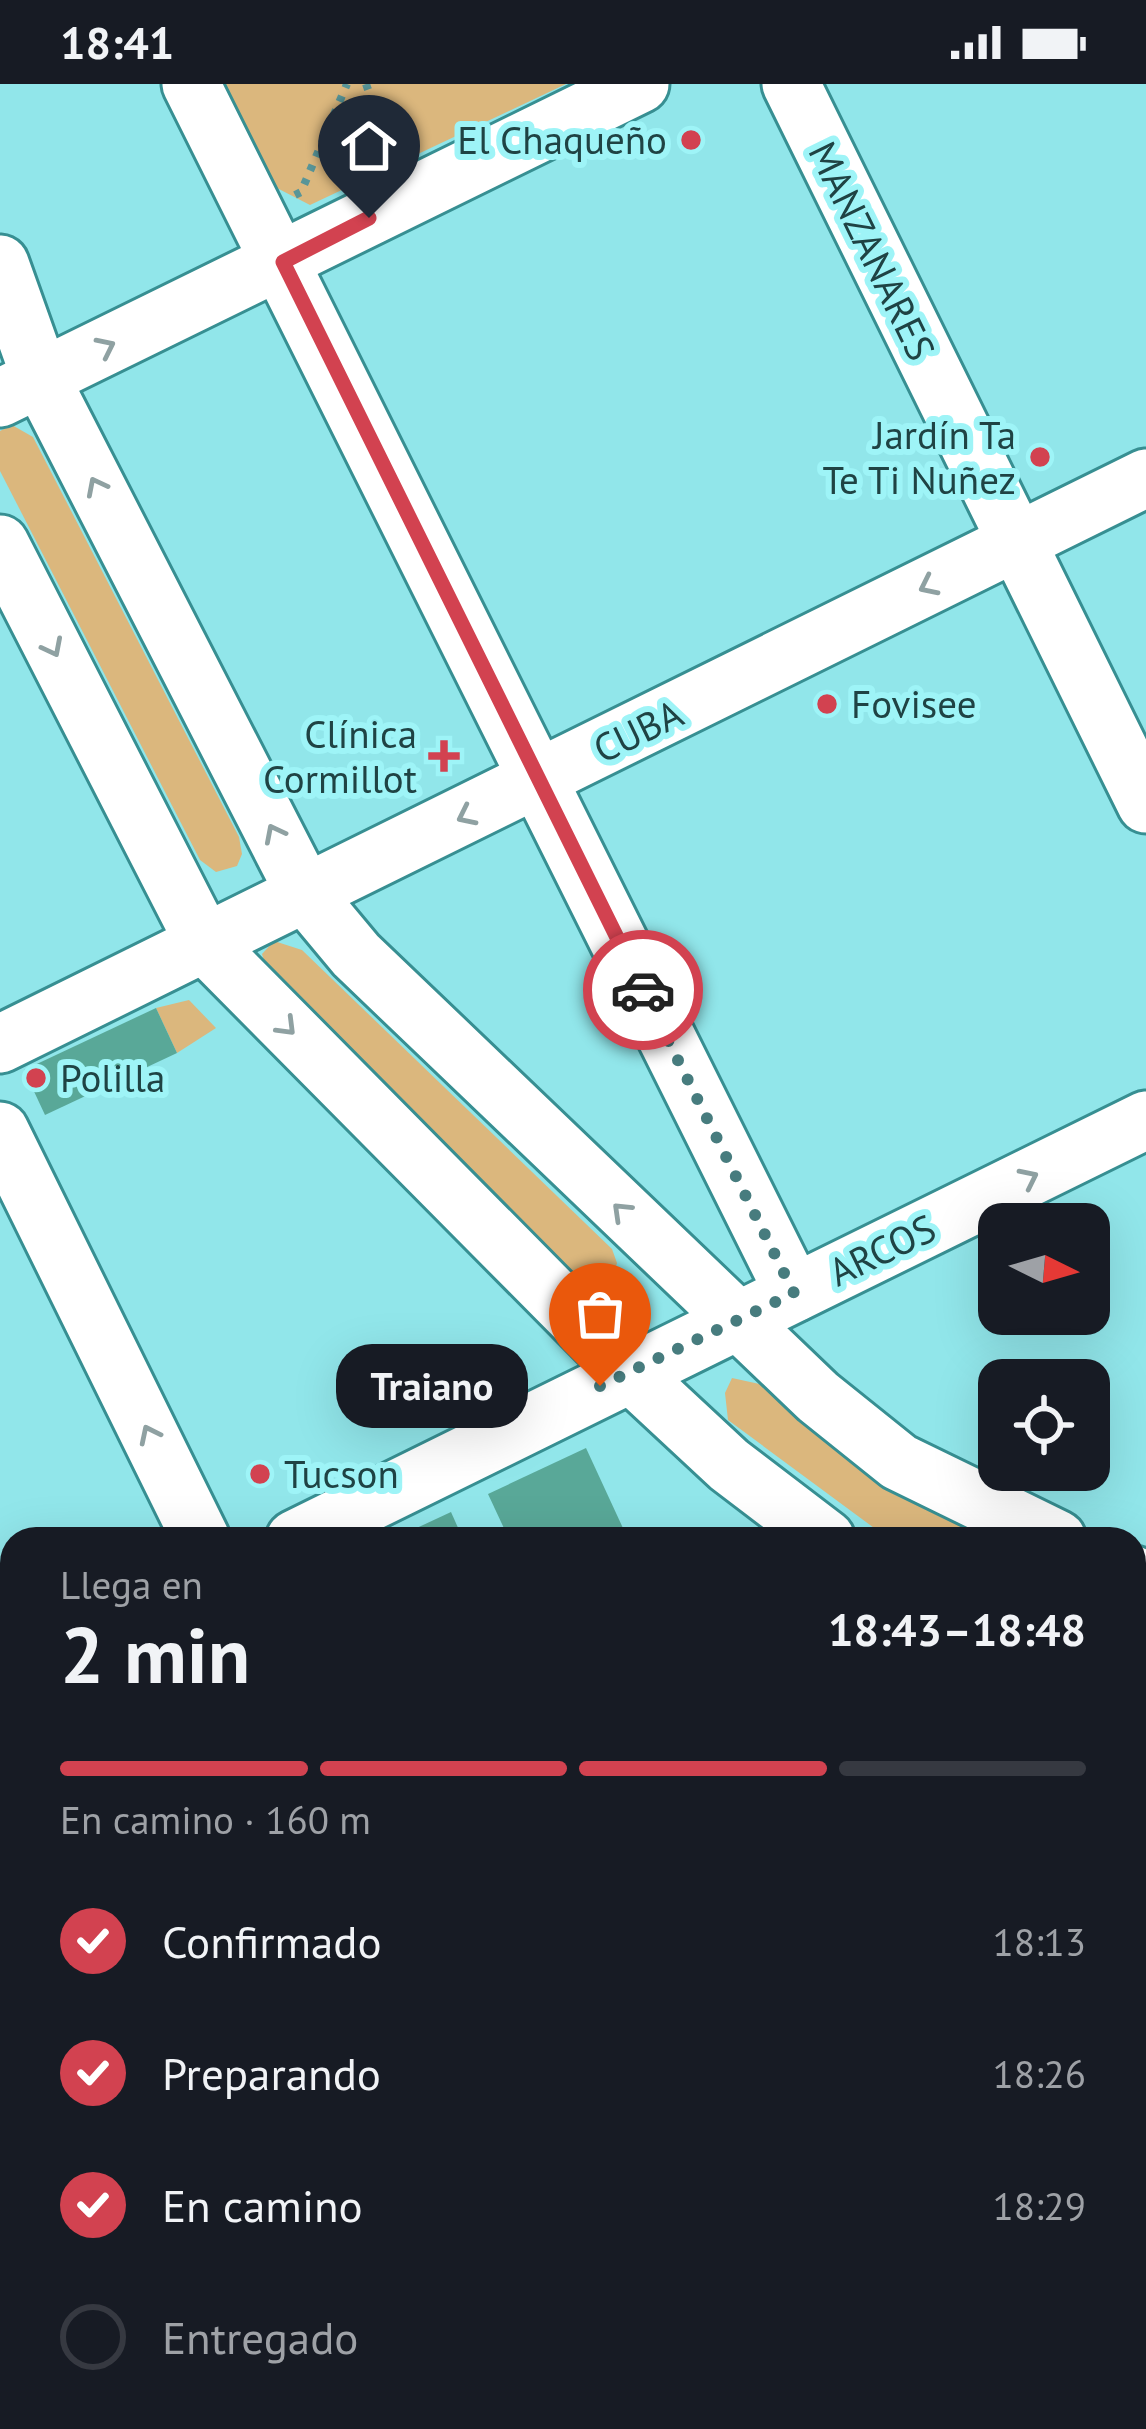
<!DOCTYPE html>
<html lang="es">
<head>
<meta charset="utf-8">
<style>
	body { margin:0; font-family:"PT Sans",sans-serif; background:#242831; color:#f1f3f6; height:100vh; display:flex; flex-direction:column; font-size:45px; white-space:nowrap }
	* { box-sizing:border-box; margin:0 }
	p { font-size:39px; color:#9ea1a6 }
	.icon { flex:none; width:66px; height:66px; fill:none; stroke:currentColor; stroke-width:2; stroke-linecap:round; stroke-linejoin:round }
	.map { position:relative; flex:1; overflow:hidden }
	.drawer { position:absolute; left:0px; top:1443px; width:1146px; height:903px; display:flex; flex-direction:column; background:#171b24; border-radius:36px 36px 0 0; box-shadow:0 12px 48px #0002 }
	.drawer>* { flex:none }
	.needle { width:78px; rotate:95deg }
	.tools { position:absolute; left:978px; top:1119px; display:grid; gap:24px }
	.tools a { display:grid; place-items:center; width:132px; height:132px; border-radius:24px; background:#171b24; box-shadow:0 12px 48px #0002; font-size:60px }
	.pin { position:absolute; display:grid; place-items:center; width:102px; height:102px; color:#fff; margin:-123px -51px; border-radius:50% 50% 50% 0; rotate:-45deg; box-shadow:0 0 12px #0007 }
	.pin .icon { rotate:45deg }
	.courier { position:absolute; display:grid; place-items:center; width:120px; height:120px; margin:-60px; border:9px solid #d24250; border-radius:50%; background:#fff; color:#222; box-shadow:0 3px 15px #0007 }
	.bubble { position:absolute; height:84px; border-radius:36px; background:#171b24; box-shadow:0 12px 48px #0002; font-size:39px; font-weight:700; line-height:84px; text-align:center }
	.head em { font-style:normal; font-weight:700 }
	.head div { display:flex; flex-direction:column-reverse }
	.head { display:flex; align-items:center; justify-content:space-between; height:204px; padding:0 60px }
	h1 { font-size:78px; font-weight:700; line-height:90px }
	.bar { display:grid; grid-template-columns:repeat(4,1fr); gap:18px 12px; align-content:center; height:144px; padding:0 60px }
	.bar i { height:15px; border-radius:9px; background:#363941 }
	.bar .selected { background:#d24250 }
	.bar p { grid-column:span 4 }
	ol { padding:0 60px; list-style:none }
	li { display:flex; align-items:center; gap:36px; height:132px }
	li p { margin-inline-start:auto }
	li .icon { padding:12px; border-radius:50%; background:#d24250; color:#fff; stroke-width:4 }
	li:last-child { color:#9ea1a6 }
	li i { width:66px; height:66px; border:6px solid #363941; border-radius:50% }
	.status { display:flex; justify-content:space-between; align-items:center; height:84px; padding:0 60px; background:#171b24; direction:ltr }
	.status svg { height:33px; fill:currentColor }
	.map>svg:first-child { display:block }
	.green { fill:#dbb77d }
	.building { fill:#59a898 }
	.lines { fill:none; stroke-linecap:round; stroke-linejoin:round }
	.minor-casing { stroke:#378f92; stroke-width:63 }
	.path { stroke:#589598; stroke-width:8; stroke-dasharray:6 9; stroke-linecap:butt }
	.minor { stroke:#fff; stroke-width:57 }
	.rail { stroke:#5c9a9c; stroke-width:9 }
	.oneway { stroke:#8fa1a2 }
	.done { stroke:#477c7e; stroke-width:12; stroke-dasharray:0 21.6 }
	.route { stroke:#d24250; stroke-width:15 }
	.poi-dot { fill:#d24250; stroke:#9ef4f7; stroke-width:4.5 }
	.labels { text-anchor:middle; stroke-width:12; stroke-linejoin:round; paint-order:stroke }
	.poi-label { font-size:39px; fill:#1f4344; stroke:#9ef4f7; text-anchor:end }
	.street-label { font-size:39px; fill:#1f4344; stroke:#9ef4f7 }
</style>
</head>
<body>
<div class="status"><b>18:41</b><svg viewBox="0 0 49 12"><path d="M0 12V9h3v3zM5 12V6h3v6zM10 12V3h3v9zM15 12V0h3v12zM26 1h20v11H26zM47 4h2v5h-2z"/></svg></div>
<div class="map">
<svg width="1146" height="2345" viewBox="0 0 1146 2345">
	<rect width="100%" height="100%" fill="#91e6ea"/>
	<!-- green -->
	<g class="green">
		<polygon points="220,0 566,0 310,121 273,102"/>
		<polygon points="12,341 33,353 239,753 242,770 237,782 216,788 200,776 0,387 0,347"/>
		<polygon points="274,857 302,866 612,1165 617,1179 613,1194 605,1198 569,1191 267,887 262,870"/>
		<polygon points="189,916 216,944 177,969 156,924"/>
		<polygon points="732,1294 764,1301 872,1392 995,1455 889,1455 728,1336 725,1309"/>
		<polygon points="1134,1522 1146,1528 1146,1644 1134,1652"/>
		<polygon points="12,2141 12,2334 121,2334 125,2345 0,2345 0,2146"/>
		<polygon points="417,2334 553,2334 526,2345 388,2345"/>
	</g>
	<!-- building -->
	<g class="building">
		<polygon points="156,924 177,969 45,1031 24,986"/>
		<polygon points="586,1364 628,1455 509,1455 488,1410"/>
		<polygon points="451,1428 463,1455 393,1455"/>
		<polygon points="704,2334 901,2334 906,2345 709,2345"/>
	</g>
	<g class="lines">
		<!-- minor casing -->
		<g class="minor-casing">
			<g id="minor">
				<polyline points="191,0 794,1209"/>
				<polyline points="791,0 1146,720"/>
				<polyline points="0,180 41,295 306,811 356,871 818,1313 899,1378 1057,1455"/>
				<polyline points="0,314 640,0"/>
				<polyline points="0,460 205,860 629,1288 729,1381 826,1455"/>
				<polyline points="0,960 1146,394"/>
				<polyline points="0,1047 201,1455"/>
				<polyline points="295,1455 1146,1036"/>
				<polyline points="1134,1491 1146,1497"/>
				<polyline points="0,1603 12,1597"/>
				<polyline points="1134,1696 1146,1691"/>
				<polyline points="1134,1882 1146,1906"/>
				<polyline points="0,2096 12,2091"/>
				<polyline points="603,2334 608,2345"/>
				<polyline points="670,2334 676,2345"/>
			</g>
		</g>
		<!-- path -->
		<g class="path">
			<polyline points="366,0 392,72"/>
			<polyline points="295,111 301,108 347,0"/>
			<polyline points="152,2334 156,2345"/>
			<polyline points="176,2345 203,2334"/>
			<polyline points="450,2345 478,2334"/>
		</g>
		<!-- minor -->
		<use href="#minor" class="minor"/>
		<!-- rail -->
		<g class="rail">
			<polyline points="1134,2052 1146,2049"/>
			<polyline points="1134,2078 1146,2074"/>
			<polyline points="244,2345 274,2334"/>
			<polyline points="318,2345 348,2334"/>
		</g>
	</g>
	<!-- one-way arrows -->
	<defs><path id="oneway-chevron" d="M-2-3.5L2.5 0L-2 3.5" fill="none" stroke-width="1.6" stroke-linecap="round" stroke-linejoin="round" transform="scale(3)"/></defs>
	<g class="oneway">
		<use href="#oneway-chevron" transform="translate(106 263) rotate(-26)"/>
		<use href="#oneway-chevron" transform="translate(96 402) rotate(-117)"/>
		<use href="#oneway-chevron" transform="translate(928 502) rotate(154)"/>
		<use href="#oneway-chevron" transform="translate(53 564) rotate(63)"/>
		<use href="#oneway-chevron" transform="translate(466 732) rotate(154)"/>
		<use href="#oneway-chevron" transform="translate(274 749) rotate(-117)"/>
		<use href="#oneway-chevron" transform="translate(287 943) rotate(45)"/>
		<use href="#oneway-chevron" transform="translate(1029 1094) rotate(-26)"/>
		<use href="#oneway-chevron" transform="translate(621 1127) rotate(-136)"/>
		<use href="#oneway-chevron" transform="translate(149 1350) rotate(-116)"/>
	</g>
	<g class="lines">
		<!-- done -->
		<polyline class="done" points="600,1302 794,1209 643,906"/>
		<!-- route -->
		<polyline class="route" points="369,134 283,178 643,906"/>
	</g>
	<!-- markers -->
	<g class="poi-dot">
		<circle cx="691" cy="56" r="12"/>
		<circle cx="1040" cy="373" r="12"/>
		<circle cx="827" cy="620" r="12"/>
		<path d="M438 654h12v12h12v12h-12v12h-12v-12h-12v-12h12z"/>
		<circle cx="36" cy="994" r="12"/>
		<circle cx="260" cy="1390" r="12"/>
	</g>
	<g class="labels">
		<!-- poi labels -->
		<g class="poi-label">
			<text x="667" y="70">El Chaqueño</text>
			<text x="1016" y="365">Jardín Ta<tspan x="1016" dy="45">Te Ti Nuñez</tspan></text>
			<text x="851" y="634" text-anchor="start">Fovisee</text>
			<text x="417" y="664">Clínica<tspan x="417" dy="45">Cormillot</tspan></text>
			<text x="60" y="1008" text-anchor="start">Polilla</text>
			<text x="284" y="1404" text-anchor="start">Tucson</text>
		</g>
		<!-- street labels -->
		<g class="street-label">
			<text transform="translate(872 167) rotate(64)" y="14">MANZANARES</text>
			<text transform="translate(638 647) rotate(-26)" y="14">CUBA</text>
			<text transform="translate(882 1166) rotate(-26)" y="14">ARCOS</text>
		</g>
	</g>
</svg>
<div class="tools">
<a><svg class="needle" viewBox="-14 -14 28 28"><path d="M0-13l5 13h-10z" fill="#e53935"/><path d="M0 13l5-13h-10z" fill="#9ea1a6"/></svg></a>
<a><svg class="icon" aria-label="locate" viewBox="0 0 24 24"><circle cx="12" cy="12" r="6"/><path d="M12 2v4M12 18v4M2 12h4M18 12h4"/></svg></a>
</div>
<div class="pin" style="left:600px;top:1302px;background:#ea580c"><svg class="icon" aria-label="bag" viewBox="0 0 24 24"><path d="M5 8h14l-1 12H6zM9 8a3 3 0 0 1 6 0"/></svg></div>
<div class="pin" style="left:369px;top:134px;background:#1f2937"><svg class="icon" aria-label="home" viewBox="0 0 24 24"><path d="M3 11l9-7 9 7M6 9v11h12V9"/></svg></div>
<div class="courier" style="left:643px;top:906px"><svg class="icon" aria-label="car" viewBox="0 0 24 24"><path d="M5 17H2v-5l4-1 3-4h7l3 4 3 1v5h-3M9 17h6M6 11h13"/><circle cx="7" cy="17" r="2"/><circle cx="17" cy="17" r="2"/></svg></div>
<div class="bubble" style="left:336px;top:1260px;width:192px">Traiano</div>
<section class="drawer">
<div class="head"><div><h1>2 min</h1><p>Llega en</p></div><em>18:43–18:48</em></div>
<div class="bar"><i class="selected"></i><i class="selected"></i><i class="selected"></i><i></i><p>En camino · 160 m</p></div>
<ol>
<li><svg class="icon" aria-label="check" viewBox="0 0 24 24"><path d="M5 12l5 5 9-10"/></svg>Confirmado<p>18:13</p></li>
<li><svg class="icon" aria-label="check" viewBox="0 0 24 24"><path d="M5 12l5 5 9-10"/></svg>Preparando<p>18:26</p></li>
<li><svg class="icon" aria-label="check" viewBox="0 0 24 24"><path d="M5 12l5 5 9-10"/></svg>En camino<p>18:29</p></li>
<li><i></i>Entregado</li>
</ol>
</section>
</div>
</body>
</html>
